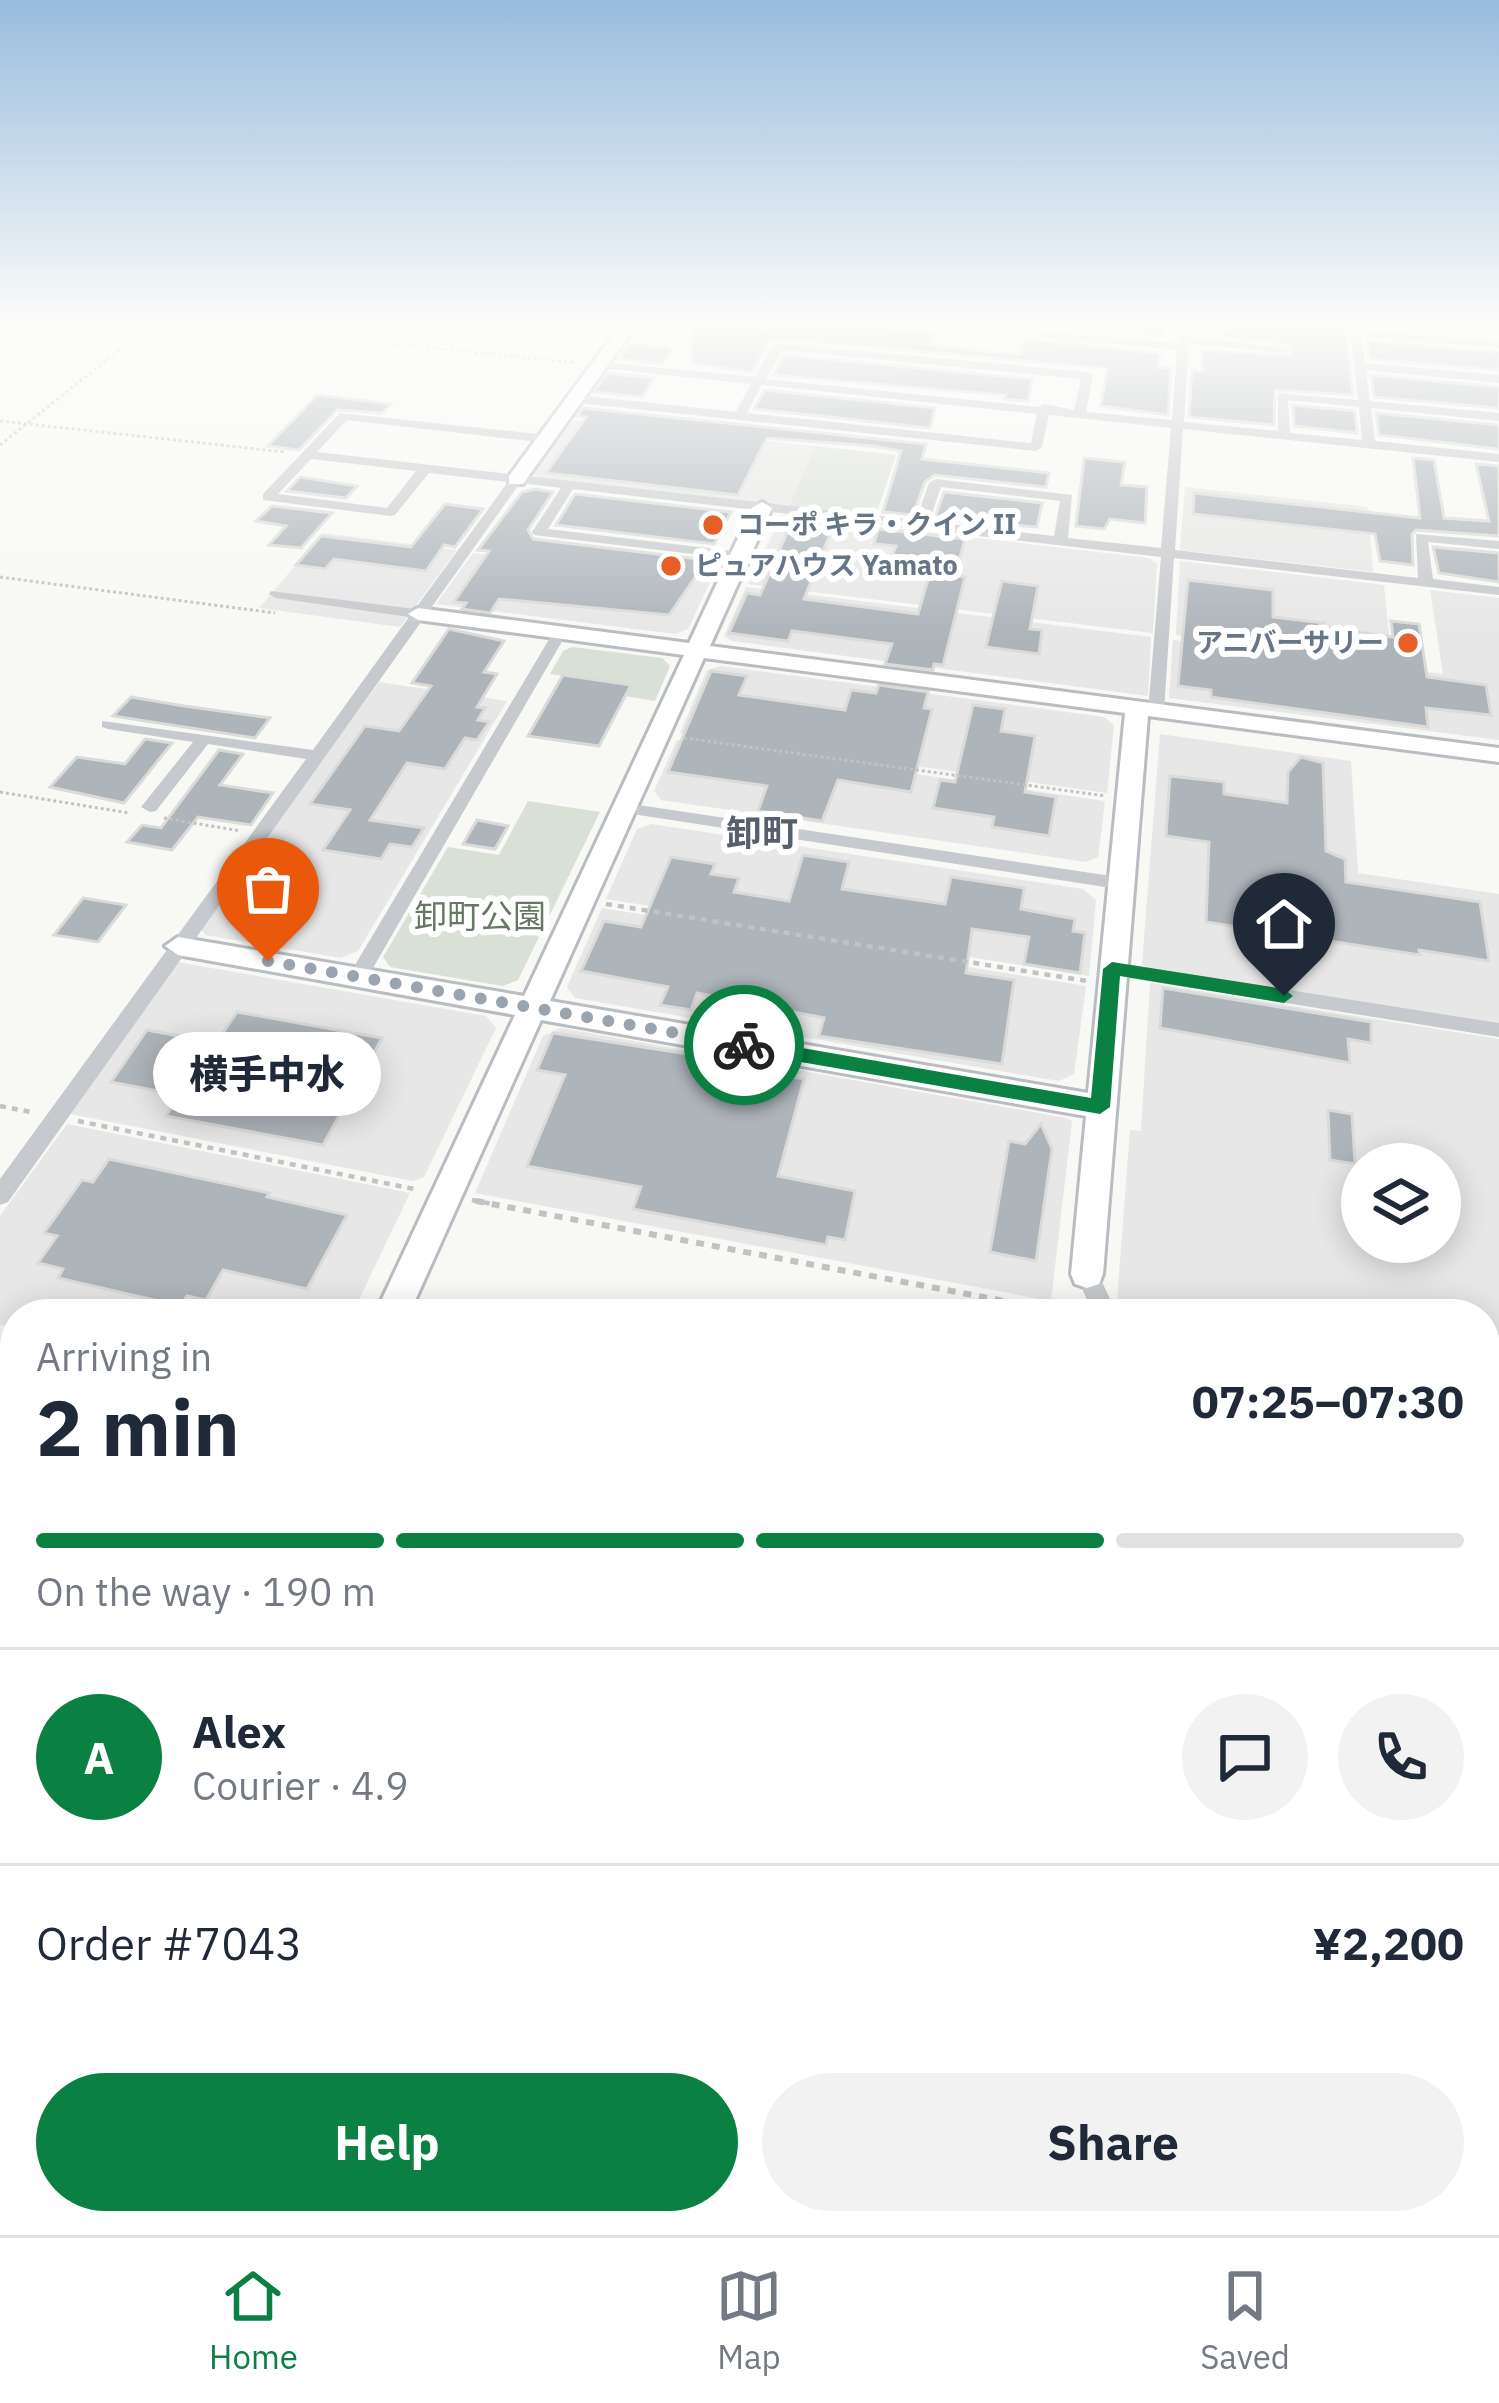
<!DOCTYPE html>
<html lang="en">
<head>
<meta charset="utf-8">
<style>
	body { margin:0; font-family:"IBM Plex Sans","Noto Sans JP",sans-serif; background:#f2f2f3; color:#1f2937; height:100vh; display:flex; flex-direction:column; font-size:45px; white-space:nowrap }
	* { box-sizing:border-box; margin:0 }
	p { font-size:39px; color:#747a83 }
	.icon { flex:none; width:66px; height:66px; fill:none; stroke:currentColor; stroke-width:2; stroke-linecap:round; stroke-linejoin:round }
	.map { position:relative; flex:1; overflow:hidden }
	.drawer { position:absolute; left:0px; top:1299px; width:1500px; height:936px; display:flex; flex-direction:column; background:#fff; border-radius:48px 48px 0 0; box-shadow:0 6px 30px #0003 }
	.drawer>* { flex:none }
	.fabs { position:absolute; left:1341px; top:1143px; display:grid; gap:24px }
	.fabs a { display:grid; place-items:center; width:120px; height:120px; border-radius:50%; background:#fff; box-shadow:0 6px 30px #0003; font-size:60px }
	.pin { position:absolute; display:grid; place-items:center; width:102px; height:102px; color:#fff; margin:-123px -51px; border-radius:50% 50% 50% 0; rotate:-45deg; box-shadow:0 0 12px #0007 }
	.pin .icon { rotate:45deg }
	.courier { position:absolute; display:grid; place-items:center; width:120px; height:120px; margin:-60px; border:9px solid #0b8043; border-radius:50%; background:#fff; color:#222; box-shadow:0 3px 15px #0007 }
	.bubble { position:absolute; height:84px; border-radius:42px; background:#fff; box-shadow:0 6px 30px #0003; font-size:39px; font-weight:800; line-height:84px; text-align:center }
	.overview em { font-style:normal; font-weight:800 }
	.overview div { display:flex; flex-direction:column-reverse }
	.overview { display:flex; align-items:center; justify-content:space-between; height:204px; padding:0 36px }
	h1 { font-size:78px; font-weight:800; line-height:90px }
	.bar { display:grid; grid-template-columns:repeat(4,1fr); gap:18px 12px; align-content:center; height:144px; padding:0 36px }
	.bar i { height:15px; border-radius:9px; background:#e0e1e3 }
	.bar .on { background:#0b8043 }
	.bar p { grid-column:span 4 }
	.line { display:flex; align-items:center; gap:30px; padding:0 36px; border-top:3px solid #e0e1e3 }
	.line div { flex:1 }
	.round { display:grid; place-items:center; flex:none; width:126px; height:126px; border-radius:63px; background:#f2f2f3 }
	.button { display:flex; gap:24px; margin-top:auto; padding:24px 36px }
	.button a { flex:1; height:138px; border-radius:72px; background:#0b8043; color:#fff; font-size:48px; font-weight:800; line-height:138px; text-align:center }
	.button a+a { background:#f2f2f3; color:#1f2937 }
	.menu { display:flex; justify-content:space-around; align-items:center; height:168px; border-top:3px solid #e0e1e3; background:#fff; font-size:33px; color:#747a83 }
	.menu a { display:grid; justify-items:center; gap:6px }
	.menu .on { color:#0b8043 }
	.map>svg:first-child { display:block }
	.built { fill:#e6e7e6; fill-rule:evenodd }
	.green { fill:#d9e0d6 }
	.building { fill:#adb4ba; stroke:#dadad8; stroke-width:3 }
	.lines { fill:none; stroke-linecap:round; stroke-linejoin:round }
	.secondary-casing { stroke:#b8bdc2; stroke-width:6 }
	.path-far2 { stroke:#c0c2c4; stroke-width:3; stroke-dasharray:3 3; stroke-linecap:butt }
	.path-far1 { stroke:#c0c2c4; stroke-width:4.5; stroke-dasharray:6 6; stroke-linecap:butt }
	.path { stroke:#c0c2c4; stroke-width:6; stroke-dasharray:8 8; stroke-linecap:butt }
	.street { fill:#c6c9cd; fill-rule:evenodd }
	.secondary { fill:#fff; fill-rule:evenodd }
	.route { fill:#0b8043 }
	.done { stroke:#9aa4ae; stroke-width:12; stroke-dasharray:0 21.6 }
	.poi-dot { fill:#e65f27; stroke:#fff; stroke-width:4.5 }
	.labels { text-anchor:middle; stroke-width:12; stroke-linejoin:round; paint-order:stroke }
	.far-poi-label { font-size:27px; font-weight:bold; fill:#677687; stroke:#fff; text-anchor:start }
	.park-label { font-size:33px; fill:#657962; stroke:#fff }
	.neighbourhood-label { font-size:36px; font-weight:bold; fill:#55606c; stroke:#fff }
</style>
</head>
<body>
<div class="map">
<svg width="1499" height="2235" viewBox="0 0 1499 2235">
	<rect width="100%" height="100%" fill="#f8f8f5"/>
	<!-- built -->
	<g class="built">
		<polygon points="568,419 815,446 789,506 537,477 532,471"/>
		<polygon points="1185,487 1368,507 1373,572 1180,550"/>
		<polygon points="782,515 1148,558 1157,563 1153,633 748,584"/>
		<polygon points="323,533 457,550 400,627 259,608"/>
		<polygon points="473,553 710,582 688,629 675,634 436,604"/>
		<polygon points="1180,561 1384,585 1392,664 1176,635"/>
		<polygon points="746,587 1151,637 1148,696 732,641 724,636"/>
		<polygon points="1430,590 1499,598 1499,740 1169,698 1173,640 1443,674"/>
		<polygon points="721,666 1104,717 1114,725 1107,793 680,733 707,670"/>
		<polygon points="379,682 507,701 358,951 341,958 206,935 200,928"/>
		<polygon points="1160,734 1351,761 1358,873 1499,894 1499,1023 1146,968 1142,964"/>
		<polygon points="677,740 1105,801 1098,857 1086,862 661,800 654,791"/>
		<polygon points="651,824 1083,889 1096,900 1089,976 606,899 637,829"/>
		<polygon points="602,908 1086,986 1074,1074 1059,1081 575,998 567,987"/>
		<polygon points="177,962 486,1016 496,1028 424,1177 413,1181 70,1114"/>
		<path d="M1150,983L1499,1039V1385L1485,1383V1314H1116L1130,1130L1141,1131ZM1362,1164H1440V1242H1362Z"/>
		<polygon points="561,1028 1066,1118 1072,1121 1051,1301 475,1193 543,1036"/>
		<polygon points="67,1124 410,1193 352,1314 15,1314 15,1328 0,1325 0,1216"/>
		<polygon points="1485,1406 1499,1409 1499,1647 1485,1518"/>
		<polygon points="0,1637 15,1641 15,2009 5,2029 0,2027"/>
		<polygon points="16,2220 647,2220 643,2235 9,2235"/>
	</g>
	<!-- green -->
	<g class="green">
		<polygon points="815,446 896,455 876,515 789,506"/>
		<polygon points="572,647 662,658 670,666 655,701 625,696 629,685 550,674 563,651"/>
		<polygon points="528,801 600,812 518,980 503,986 390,967 383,957 448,847 499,855"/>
	</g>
	<!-- building -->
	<g class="building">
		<polygon points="693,324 858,324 937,331 933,345 980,351 1020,354 1024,339 1160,353 1158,367 1171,368 1168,415 1101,406 1107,368 778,339 768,344 752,372 691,363"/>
		<polygon points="1050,324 1165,324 1163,337"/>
		<polygon points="1227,324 1345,324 1353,395 1275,390 1274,425 1189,417 1192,370 1203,371 1201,350 1292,355 1288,344 1199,334 1226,332"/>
		<polygon points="1367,341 1499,352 1499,370 1369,359"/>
		<polygon points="629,344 673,348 663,364 618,359"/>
		<polygon points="784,355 1032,379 1028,401 1004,399 1005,395 773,375"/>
		<polygon points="607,373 654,378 642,397 594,392"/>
		<polygon points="1371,375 1499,387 1499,408 1374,397"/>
		<polygon points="765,390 935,408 930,428 754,409"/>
		<polygon points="317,395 391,404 382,413 337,410 299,450 268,446"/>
		<polygon points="1293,405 1355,411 1357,433 1294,426"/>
		<polygon points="583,408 926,444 922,459 1049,473 1046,487 934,475 925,482 913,515 883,512 901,451 872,446 767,438 738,495 546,473 586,417 577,416"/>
		<polygon points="1376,413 1499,425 1499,449 1379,435"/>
		<polygon points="1084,458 1125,462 1121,485 1147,487 1145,523 1110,519 1104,529 1076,526"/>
		<polygon points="1413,458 1434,460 1444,518 1489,521 1476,464 1499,466 1499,536 1416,530 1412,534 1413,565 1380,561 1375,534 1193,514 1194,493 1420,518"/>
		<polygon points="300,477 357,486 346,498 287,491"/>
		<polygon points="535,489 553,492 528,530 533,539 707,560 669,615 499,599 490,613 462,609 466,603 454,602 489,551 478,550 522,492"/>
		<polygon points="944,492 1042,503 1037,527 935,518"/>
		<polygon points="575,494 731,512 714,544 556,525"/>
		<polygon points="445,504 483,509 455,547 444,545 426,571 334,559 325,569 296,565 321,536 411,547"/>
		<polygon points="272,506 332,513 301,548 269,545 286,526 256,521"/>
		<polygon points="793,519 834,524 804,599 918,614 933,562 892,556 896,546 874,544 878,529 965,539 955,576 965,577 943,665 934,664 933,670 885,664 892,644 792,631 788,641 729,633 747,593 760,595"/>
		<polygon points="1433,547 1499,553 1499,582 1439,573"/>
		<polygon points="1188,580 1273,590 1273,617 1324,623 1325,628 1393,637 1391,621 1419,624 1427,677 1486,685 1491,715 1426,708 1428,727 1211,697 1211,690 1178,686"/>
		<polygon points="1002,581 1038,586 1030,629 1042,630 1039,654 986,647"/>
		<polygon points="449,629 504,641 484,672 497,674 477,707 485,708 478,720 489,722 477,740 465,738 445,769 407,763 370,820 424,828 412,847 390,844 381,859 323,850 350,810 310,804 365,726 399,731 431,686 412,683"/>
		<polygon points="711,671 747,676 739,695 845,710 851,690 876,693 879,685 928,692 924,708 932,709 911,792 838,780 822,821 758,811 767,786 668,772"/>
		<polygon points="563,675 631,685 599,746 528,736"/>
		<polygon points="131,697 184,706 270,718 255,738 113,716"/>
		<polygon points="973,705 1005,709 1001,731 1035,736 1025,792 1056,797 1049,836 992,827 994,817 933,808 940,780 955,782"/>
		<polygon points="145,739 172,743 124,803 50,787 77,757 125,764"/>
		<polygon points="219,750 243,754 220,785 273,793 251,825 198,817 172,850 127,842 142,825 161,828"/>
		<polygon points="1301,757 1323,763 1326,851 1345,859 1346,882 1480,902 1489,961 1419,950 1420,955 1206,922 1209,842 1166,836 1170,776 1224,782 1224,794 1287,803 1288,772"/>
		<polygon points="477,820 508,826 495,849 463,844"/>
		<polygon points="803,855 849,862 842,889 945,904 951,877 1024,888 1021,909 1075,919 1073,931 1085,933 1080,973 1024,964 1029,937 972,929 966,973 1014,980 1002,1064 819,1036 824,1018 697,993 691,1010 660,1005 668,987 581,971 604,921 641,927 671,857 715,864 711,874 739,878 734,892 789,901"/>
		<polygon points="83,898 126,905 98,942 54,935"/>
		<polygon points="1163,988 1371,1022 1371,1043 1348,1039 1350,1063 1160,1028"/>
		<polygon points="237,1012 382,1038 323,1145 166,1116 179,1095 111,1082 147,1030 216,1043"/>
		<polygon points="553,1033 726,1060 724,1066 804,1079 778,1176 855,1191 845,1240 828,1237 826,1245 633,1209 641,1187 527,1166 565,1075 537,1070"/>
		<polygon points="1328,1110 1352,1114 1355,1164 1330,1160"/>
		<polygon points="1041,1124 1052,1149 1036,1261 990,1252 1009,1141 1025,1144"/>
		<polygon points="109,1159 269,1193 267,1197 347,1215 307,1289 223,1270 206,1300 187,1296 180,1306 58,1278 63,1269 38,1263 57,1236 44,1233 82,1180 93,1182"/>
	</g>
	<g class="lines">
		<!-- secondary casing -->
		<g class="secondary-casing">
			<g id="secondary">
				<polygon points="621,324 637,324 523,484 509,484 509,476"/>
				<path d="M762,502L772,508L710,646L1499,748V762L1148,716L1103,1274L1099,1284L1087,1288L1075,1284L1071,1274L1086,1116L541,1020L409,1314H375L515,1015L178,955L165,946L178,937L524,996L684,655L418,620L408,614L418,608L689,643L752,508ZM704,658L1125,713L1088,1093L550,1001Z"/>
				<polygon points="15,2094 15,2168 0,2174 0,2100"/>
			</g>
		</g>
		<!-- path-far2 -->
		<g class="path-far2">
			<polyline points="200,324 577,363"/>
			<polyline points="0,421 285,452"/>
			<polyline points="0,445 152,324"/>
			<polyline points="0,577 275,613"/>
			<polyline points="684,738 1106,796"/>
			<polyline points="0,792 129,813"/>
			<polyline points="164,818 241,831"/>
		</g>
		<!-- path-far1 -->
		<g class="path-far1">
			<polyline points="606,904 1087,981"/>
			<polyline points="0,1106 31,1112"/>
			<polyline points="78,1121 419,1190"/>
			<polyline points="472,1200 492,1204"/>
		</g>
		<!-- path -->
		<polyline class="path" points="476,1201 1073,1314"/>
		<!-- street -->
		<g class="street">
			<path d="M1027,324H1038L1037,330L1178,343L1179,324H1191L1190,337L1288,348V352L1284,353L1189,344L1184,422L1278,431V393L1358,400L1349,324H1361V329L1499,342V348L1362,336L1365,363L1499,375V383L1366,370L1370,401L1499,413V421L1371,408L1375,441L1499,454V462L1183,429L1175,550L1418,578L1416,534L1499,541V549L1428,542L1433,579L1499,587V595L1174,558L1164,711L1156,716L1148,711L1161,557L573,489L548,529L748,553L750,556L743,560L534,535L532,532L561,488L520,483L8,1202L0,1205V1179L306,759L208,744L156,811L150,812L141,807L193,742L108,729L102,727V721L313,750L409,617L276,598L269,594L271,591L415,609L508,482L429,473L395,515L390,516L263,500V494L340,413L547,435L553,439L547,443L347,420L317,452L916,520L929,483L936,479L1072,495L1068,538L1161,548L1171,428L1049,415L1042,447L1036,451L577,403L571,399L577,395L736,412L751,384L601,368L595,365L601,362L755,377L772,346L778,343L1087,372L1093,376L1086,412L1172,420L1177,350L1031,336L1025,333ZM782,350L1081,379L1074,410L1044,404L1039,407L766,379ZM762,385L1037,414L1031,443L747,413ZM1288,400L1359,407L1362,440L1290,433ZM311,459L416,471L387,508L278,494ZM941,487L1060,501L1054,536L929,522Z"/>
			<polygon points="1447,324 1499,325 1499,331 1452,327"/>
			<polygon points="561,627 568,631 366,980 352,980 349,975 352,970 554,631"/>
			<polygon points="625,803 1118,877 1127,883 1118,889 619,812 619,804"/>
			<polygon points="1111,962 1499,1023 1499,1037 1104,974 1101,969"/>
			<polygon points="1087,1264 1095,1267 1117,1314 1093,1314 1076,1274 1079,1267"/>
			<polygon points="1485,1386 1499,1389 1499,1411 1485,1408"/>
			<polygon points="1485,1997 1499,2001 1499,2033 1485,2029"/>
			<polygon points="1017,2220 1051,2220 1050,2235 1014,2235"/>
			<polygon points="1221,2220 1296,2220 1302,2223 1308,2235 1232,2235 1226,2232"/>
		</g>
		<!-- secondary -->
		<use href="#secondary" class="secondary"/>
	</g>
	<!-- sky -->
	<linearGradient id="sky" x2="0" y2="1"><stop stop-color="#98bcde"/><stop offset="0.51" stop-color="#fcfcfa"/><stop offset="1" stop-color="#fcfcfa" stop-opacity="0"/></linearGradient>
	<rect width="1499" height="637" fill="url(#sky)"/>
	<!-- route -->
	<polygon class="route" points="1112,962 1284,989 1293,996 1284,1003 1120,976 1110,1107 1100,1114 744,1052 735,1045 744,1038 1091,1098 1103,969"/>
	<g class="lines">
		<!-- done -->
		<polyline class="done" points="268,961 744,1045"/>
	</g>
	<!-- markers -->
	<g class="poi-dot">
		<circle cx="713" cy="525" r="12"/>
		<circle cx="671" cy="566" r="12"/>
		<circle cx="1408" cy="643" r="12"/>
	</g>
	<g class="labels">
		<!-- far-poi labels -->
		<g class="far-poi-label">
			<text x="737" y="534">コーポ キラ・クイン II</text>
			<text x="695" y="575">ピュアハウス Yamato</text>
			<text x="1384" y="652" text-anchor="end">アニバーサリー</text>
		</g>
		<!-- park labels -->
		<g class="park-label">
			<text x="480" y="928">卸町公園</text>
		</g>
		<!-- neighbourhood labels -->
		<g class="neighbourhood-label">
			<text x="762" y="846">卸町</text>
		</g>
	</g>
</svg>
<div class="fabs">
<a><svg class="icon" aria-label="layers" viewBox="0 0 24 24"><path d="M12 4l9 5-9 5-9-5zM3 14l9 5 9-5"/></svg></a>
</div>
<div class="pin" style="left:268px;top:961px;background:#ea580c"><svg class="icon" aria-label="bag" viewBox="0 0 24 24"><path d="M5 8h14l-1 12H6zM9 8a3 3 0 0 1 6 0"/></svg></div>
<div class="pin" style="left:1284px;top:996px;background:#1f2937"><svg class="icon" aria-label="home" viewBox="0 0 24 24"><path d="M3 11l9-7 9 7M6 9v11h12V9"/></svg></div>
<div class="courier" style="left:744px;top:1045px"><svg class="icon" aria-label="bike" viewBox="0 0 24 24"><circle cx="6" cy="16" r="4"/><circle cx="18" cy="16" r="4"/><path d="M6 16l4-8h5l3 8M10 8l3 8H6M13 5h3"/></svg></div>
<div class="bubble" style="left:153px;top:1032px;width:228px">横手中水</div>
<section class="drawer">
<div class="overview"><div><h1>2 min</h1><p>Arriving in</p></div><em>07:25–07:30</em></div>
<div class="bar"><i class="on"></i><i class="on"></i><i class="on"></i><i></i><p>On the way · 190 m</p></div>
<div class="line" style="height:216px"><b class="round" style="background:#0b8043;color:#fff">A</b><div><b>Alex</b><p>Courier · 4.9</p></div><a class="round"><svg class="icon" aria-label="chat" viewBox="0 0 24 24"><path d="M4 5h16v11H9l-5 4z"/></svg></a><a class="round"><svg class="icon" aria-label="phone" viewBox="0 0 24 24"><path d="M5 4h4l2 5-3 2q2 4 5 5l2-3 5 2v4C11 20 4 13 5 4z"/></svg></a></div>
<div class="line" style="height:156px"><div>Order #7043</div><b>¥2,200</b></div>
<div class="button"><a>Help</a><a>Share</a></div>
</section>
</div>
<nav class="menu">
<a class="on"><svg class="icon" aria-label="home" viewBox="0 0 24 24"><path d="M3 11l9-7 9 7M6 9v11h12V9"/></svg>Home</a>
<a><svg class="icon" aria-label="map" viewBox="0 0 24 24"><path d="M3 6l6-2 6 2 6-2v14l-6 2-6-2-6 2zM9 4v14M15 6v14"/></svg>Map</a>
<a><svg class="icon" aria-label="saved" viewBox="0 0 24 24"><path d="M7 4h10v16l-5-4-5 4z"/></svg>Saved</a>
</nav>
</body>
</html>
